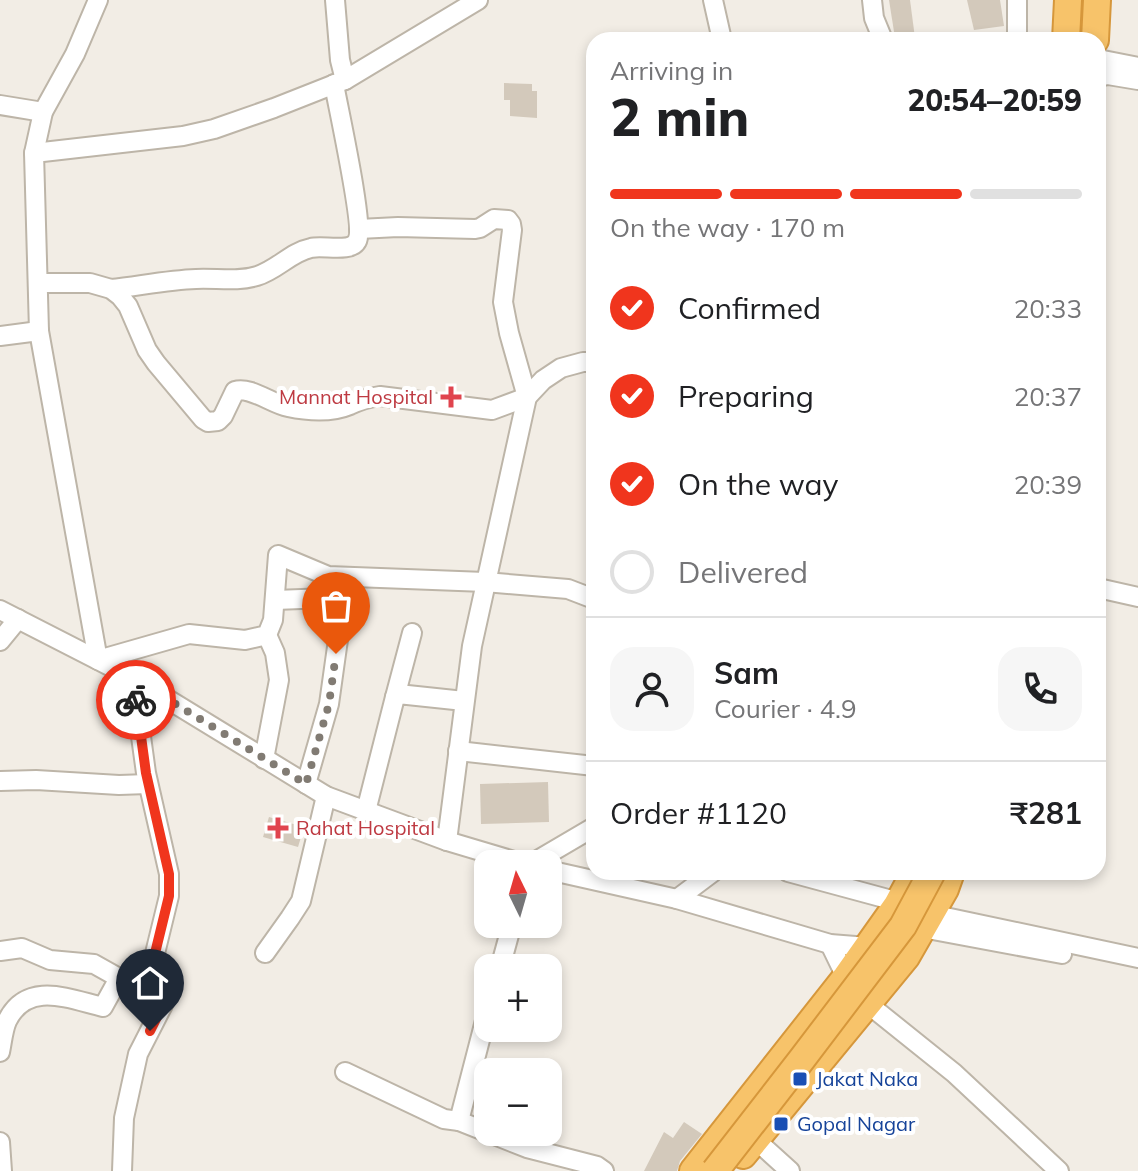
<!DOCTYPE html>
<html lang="en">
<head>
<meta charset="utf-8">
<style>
	body { margin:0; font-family:Mulish,sans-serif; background:#f6f6f6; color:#202124; height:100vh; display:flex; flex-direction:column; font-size:30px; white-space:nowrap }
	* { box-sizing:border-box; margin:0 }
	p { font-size:26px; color:#757577 }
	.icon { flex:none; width:44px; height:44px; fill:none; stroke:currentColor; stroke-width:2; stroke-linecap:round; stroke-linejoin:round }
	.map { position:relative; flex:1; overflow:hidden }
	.drawer { position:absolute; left:586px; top:32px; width:520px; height:848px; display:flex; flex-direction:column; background:#fff; border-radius:24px; box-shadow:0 4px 12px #0003 }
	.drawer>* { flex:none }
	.needle { width:52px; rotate:355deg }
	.buttons { position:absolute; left:474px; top:850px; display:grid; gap:16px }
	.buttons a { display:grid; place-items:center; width:88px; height:88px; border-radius:16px; background:#fff; box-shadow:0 4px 12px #0003; font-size:40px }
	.pin { position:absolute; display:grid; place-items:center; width:68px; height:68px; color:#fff; margin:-82px -34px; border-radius:50% 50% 50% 0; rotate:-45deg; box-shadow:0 0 8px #0007 }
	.pin .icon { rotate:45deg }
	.courier { position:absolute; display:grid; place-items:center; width:80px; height:80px; margin:-40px; border:6px solid #f0351d; border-radius:50%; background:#fff; color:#222; box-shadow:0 2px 10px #0007 }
	.head em { font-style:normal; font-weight:800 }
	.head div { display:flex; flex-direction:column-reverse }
	.head { display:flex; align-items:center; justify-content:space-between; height:136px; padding:0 24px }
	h1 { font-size:52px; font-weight:800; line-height:60px }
	.bar { display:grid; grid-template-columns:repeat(4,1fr); gap:12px 8px; align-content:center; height:96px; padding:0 24px }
	.bar i { height:10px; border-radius:6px; background:#e0e0e0 }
	.bar .current { background:#f0351d }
	.bar p { grid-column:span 4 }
	.line { display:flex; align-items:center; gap:20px; padding:0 24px; border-top:2px solid #e0e0e0 }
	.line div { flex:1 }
	.round { display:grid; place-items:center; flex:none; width:84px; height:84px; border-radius:24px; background:#f6f6f6 }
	ol { padding:0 24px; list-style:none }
	li { display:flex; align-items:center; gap:24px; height:88px }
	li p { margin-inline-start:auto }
	li .icon { padding:8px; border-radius:50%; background:#f0351d; color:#fff; stroke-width:4 }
	li:last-child { color:#757577 }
	li i { width:44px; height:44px; border:4px solid #e0e0e0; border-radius:50% }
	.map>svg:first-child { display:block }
	.building { fill:#d3c9bb }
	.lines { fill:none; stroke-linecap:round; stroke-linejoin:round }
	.minor-casing { stroke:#bdb5a8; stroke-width:22 }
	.highway-casing { stroke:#d6973b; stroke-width:30 }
	.minor { stroke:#fff; stroke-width:18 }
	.highway { stroke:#f7c36a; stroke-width:26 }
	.highway-bridge-casing { stroke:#d6973b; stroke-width:30; stroke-linecap:butt }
	.highway-bridge { stroke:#f7c36a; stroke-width:26 }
	.done { stroke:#817b73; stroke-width:8; stroke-dasharray:0 14.4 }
	.route { stroke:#f0351d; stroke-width:10 }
	.health-dot { fill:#e0444e; stroke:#fff; stroke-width:3 }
	.transit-dot { fill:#1a4fb4; stroke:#fff; stroke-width:3 }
	.labels { text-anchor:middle; stroke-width:8; stroke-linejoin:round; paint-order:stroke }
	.health-label { font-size:20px; fill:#be3a42; stroke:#fff; text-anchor:end }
	.transit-label { font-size:20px; fill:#164399; stroke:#fff; text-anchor:start }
</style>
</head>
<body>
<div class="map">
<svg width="1138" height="1171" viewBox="0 0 1138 1171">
	<rect width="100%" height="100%" fill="#f2ede5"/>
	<!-- building -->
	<g class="building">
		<polygon points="889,0 910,0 915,38 895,38"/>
		<polygon points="967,0 1000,0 1004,26 974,30"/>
		<polygon points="504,83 532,84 532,91 537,91 537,118 510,116 510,100 504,100"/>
		<polygon points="548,782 549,822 481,824 480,784"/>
		<polygon points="269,817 304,827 298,847 263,837"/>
		<polygon points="684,1122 702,1134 680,1161 677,1171 644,1171 664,1132 673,1138"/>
	</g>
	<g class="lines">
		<!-- minor casing -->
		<g class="minor-casing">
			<g id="minor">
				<polyline points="98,0 75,54 43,112 34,153 39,331 98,660 189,634 245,640 267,635 273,620 278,555 328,576 485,582 568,589 594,599"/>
				<polyline points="335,0 340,60 345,80"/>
				<polyline points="713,0 722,40"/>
				<polyline points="872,0 874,18 883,40"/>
				<polyline points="1017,0 1017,40"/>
				<polyline points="1098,59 1138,67"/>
				<polyline points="1098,77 1108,75 1138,80"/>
				<polyline points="0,105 43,112"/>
				<polyline points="34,153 183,136 214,129 274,108 345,80 478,0"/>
				<polyline points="359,229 398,227 475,229 480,228 494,219 508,220 511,224 512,230 503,302 509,333 527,397 472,646 447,841"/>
				<path d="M38,283H90L111,289L120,296L128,306L147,350L156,363L203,419L208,422L218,421L223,416L235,391C250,386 272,404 288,407C307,411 331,413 350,405C360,400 368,398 380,396L492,410L527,397L543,380L561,368L583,362H594"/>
				<path d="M111,289C139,286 168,280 196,279C217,278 237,282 257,276C277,270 291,252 311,248C323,245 351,253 357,241C365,228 338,107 334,84"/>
				<polyline points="0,336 39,331"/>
				<polyline points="1098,588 1138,597"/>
				<polyline points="275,600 328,598 328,587"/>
				<polyline points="0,610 133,678 326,796 447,841 524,864"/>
				<polyline points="0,641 18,619"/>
				<polyline points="395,697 412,633"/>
				<polyline points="458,751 594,766"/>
				<polyline points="264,759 279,680 275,653 267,635"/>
				<polyline points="0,781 36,780 119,785 148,784"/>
				<polyline points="306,784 329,704 343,604 328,598"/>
				<polyline points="366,811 395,697 398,694 464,701"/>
				<polyline points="531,864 594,827"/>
				<polyline points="548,870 677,899 830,944 868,947 873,952"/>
				<polyline points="788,872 899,902 931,914 1138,958"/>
				<polyline points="677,899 713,872"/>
				<polyline points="915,924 922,928 1062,954"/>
				<polyline points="830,944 846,977 868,1004 954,1073 1059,1171"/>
				<polyline points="0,951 22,948 50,960 94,964 119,978"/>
				<polyline points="265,953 290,918 301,901 326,796"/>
				<polyline points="500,968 512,924"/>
				<path d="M0,1052C2,1043 3,1030 7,1021C27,980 69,999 103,1007L119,978L151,990"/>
				<polyline points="345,1072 444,1119 459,1121 527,1148 597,1166 604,1171"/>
				<polyline points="459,1121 488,1009"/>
				<polyline points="748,1133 790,1171"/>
				<polyline points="0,1142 2,1171"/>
				<path d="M122,1171L124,1118L138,1054L163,1005C160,995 150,993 148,982L169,896V874L146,773L133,678"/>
			</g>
		</g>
		<!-- highway casing -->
		<g class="highway-casing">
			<g id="highway">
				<polyline points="1066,40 1068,0"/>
				<polyline points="1095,40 1097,0"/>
				<polyline points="743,1155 906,957 945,889 951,872"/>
				<polyline points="693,1171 846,977 897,905 915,872"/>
			</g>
		</g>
		<!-- minor -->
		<use href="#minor" class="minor"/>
		<!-- highway -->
		<use href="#highway" class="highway"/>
		<!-- highway-bridge casing -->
		<g class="highway-bridge-casing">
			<polyline id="highway-bridge" points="715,1171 802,1059 903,926 932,872"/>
		</g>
		<!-- highway-bridge -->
		<use href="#highway-bridge" class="highway-bridge"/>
	</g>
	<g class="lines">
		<!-- done -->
		<polyline class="done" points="136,700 133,678 306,784 329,704 336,654"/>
		<!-- route -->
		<path class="route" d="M136,700L146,773L169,874V896L148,982C149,993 160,995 163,1005L150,1031"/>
	</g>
	<!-- markers -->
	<g class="health-dot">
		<path d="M447 385h8v8h8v8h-8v8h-8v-8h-8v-8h8z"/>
		<path d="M274 816h8v8h8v8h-8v8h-8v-8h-8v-8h8z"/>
	</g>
	<g class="transit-dot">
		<rect x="792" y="1071" width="16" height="16" rx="4"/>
		<rect x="773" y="1116" width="16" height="16" rx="4"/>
	</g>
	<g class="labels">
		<!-- health labels -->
		<g class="health-label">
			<text x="433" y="404">Mannat Hospital</text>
			<text x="296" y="835" text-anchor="start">Rahat Hospital</text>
		</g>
		<!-- transit labels -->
		<g class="transit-label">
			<text x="816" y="1086">Jakat Naka</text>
			<text x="797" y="1131">Gopal Nagar</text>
		</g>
	</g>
</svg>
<div class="buttons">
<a><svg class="needle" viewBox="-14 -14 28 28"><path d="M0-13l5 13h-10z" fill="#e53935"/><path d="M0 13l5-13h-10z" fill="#757577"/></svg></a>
<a>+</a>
<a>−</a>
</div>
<div class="pin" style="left:336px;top:654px;background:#ea580c"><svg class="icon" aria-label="bag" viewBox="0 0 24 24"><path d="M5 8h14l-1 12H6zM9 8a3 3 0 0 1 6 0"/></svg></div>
<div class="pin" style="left:150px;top:1031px;background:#1f2937"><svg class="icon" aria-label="home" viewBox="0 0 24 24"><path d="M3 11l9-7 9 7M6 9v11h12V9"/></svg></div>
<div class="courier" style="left:136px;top:700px"><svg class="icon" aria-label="bike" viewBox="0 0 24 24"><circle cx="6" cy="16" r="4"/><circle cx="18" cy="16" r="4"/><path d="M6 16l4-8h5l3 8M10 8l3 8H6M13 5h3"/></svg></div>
<section class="drawer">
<div class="head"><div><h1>2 min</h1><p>Arriving in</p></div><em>20:54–20:59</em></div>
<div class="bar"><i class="current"></i><i class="current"></i><i class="current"></i><i></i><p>On the way · 170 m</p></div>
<ol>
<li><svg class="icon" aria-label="check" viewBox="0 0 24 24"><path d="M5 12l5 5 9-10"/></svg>Confirmed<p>20:33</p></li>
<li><svg class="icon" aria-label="check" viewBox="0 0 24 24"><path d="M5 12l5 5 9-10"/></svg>Preparing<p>20:37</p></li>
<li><svg class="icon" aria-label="check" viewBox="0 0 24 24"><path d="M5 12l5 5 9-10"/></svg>On the way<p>20:39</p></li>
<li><i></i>Delivered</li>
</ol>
<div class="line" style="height:144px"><a class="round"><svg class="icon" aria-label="person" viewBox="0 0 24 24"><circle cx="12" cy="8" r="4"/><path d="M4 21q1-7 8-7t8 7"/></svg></a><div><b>Sam</b><p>Courier · 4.9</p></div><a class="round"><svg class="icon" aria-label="phone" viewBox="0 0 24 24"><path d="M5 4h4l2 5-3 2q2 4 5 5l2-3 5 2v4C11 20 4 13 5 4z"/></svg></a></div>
<div class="line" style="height:104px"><div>Order #1120</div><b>₹281</b></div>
</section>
</div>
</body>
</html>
